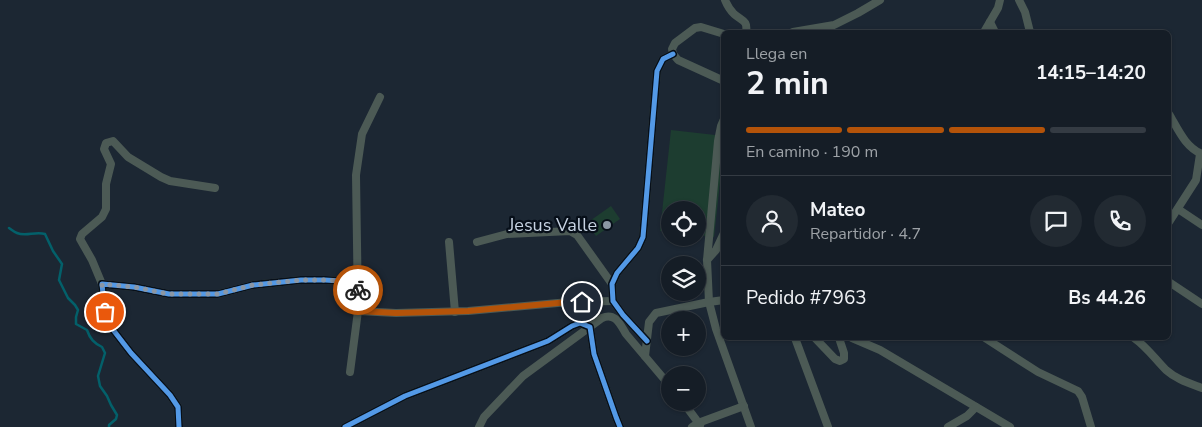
<!DOCTYPE html>
<html lang="es">
<head>
<meta charset="utf-8">
<style>
	body { margin:0; font-family:"Nunito Sans",sans-serif; background:#222a32; color:#f1f3f6; height:100vh; display:flex; flex-direction:column; font-size:19px; white-space:nowrap }
	* { box-sizing:border-box; margin:0 }
	p { font-size:16px; color:#9da2a7 }
	.icon { flex:none; width:28px; height:28px; fill:none; stroke:currentColor; stroke-width:2; stroke-linecap:round; stroke-linejoin:round }
	.map { position:relative; flex:1; overflow:hidden }
	.side { position:absolute; left:721px; top:30px; width:450px; height:310px; display:flex; flex-direction:column; background:#151d26; border-radius:8px; box-shadow:0 1px 4px #0004,0 0 0 1px #343b43 }
	.side>* { flex:none }
	.buttons { position:absolute; left:661px; top:201px; display:grid; gap:10px }
	.buttons a { display:grid; place-items:center; width:45px; height:45px; border-radius:50%; background:#151d26; box-shadow:0 1px 4px #0004,0 0 0 1px #343b43; font-size:25px }
	.pin { position:absolute; display:grid; place-items:center; width:42px; height:42px; color:#fff; margin:-21px; border:2px solid #fff; border-radius:50%; box-shadow:0 1px 5px #0007 }
	.courier { position:absolute; display:grid; place-items:center; width:50px; height:50px; margin:-25px; border:4px solid #b45309; border-radius:50%; background:#fff; color:#222; box-shadow:0 1px 6px #0007 }
	.headline em { font-style:normal; font-weight:700 }
	.headline div { display:flex; flex-direction:column-reverse }
	.headline { display:flex; align-items:center; justify-content:space-between; height:85px; padding:0 25px }
	h1 { font-size:32px; font-weight:700; line-height:38px }
	.bar { display:grid; grid-template-columns:repeat(4,1fr); gap:8px 5px; align-content:center; height:60px; padding:0 25px }
	.bar i { height:6px; border-radius:4px; background:#343b43 }
	.bar .current { background:#b45309 }
	.bar p { grid-column:span 4 }
	.line { display:flex; align-items:center; gap:12px; padding:0 25px; border-top:1px solid #343b43 }
	.line div { flex:1 }
	.round { display:grid; place-items:center; flex:none; width:52px; height:52px; border-radius:26px; background:#222a32 }
	.map>svg:first-child { display:block }
	.green { fill:#1d3d30 }
	.lines { fill:none; stroke-linecap:round; stroke-linejoin:round }
	.stream { stroke:#03606a; stroke-width:2.5 }
	.street { stroke:#4c5a55; stroke-width:8 }
	.cycleway-casing { stroke:#070f19; stroke-width:8 }
	.cycleway { stroke:#5399e6; stroke-width:5 }
	.done { stroke:#8b97a5; stroke-width:5; stroke-dasharray:0 9 }
	.route { stroke:#b45309; stroke-width:6 }
	.poi-dot { fill:#8b97a5; stroke:#070f19; stroke-width:2 }
	.labels { text-anchor:middle; stroke-width:4.5; stroke-linejoin:round; paint-order:stroke }
	.poi-label { font-size:18px; fill:#c7d3e2; stroke:#070f19; text-anchor:end }
</style>
</head>
<body>
<div class="map">
<svg width="1202" height="427" viewBox="0 0 1202 427">
	<rect width="100%" height="100%" fill="#1c2733"/>
	<!-- green -->
	<g class="green">
		<polygon points="671,130 724,136 724,146 714,237 698,235 698,210 670,210 670,232 660,231"/>
		<polygon points="611,206 620,219 596,236 587,223"/>
	</g>
	<g class="lines">
		<!-- stream -->
		<path class="stream" d="M9,228C12,230 14,232 17,233C26,237 35,231 45,234L53,251L62,264L59,280L68,298L75,305L78,310L76,317V324L87,330C90,339 94,343 102,347L105,353L98,376L100,386L107,396L111,405L117,415L116,419L109,425V427"/>
		<!-- street -->
		<g class="street">
			<path d="M725,0C727,5 730,10 734,14C742,21 748,20 746,32"/>
			<polyline points="1019,0 1025,12 1030,32"/>
			<polyline points="990,22 995,32"/>
			<polyline points="793,32 834,25 858,13 880,0"/>
			<polyline points="984,32 998,8 1000,0"/>
			<polyline points="724,34 701,27 695,28 675,43 672,49 673,54 678,60 724,81"/>
			<path d="M1169,114C1178,129 1185,147 1202,154"/>
			<polyline points="724,119 721,126 718,141 707,260 709,302 716,329 751,427"/>
			<polyline points="1178,209 1202,225"/>
			<polyline points="1169,222 1196,180 1200,154"/>
			<polyline points="449,242 455,312"/>
			<polyline points="477,242 507,234 570,231 577,235 612,284"/>
			<polyline points="707,260 716,250 724,233"/>
			<polyline points="1169,282 1202,304"/>
			<polyline points="102,284 92,260 80,239 82,234 102,217 106,209 106,184 111,164 104,149 106,143 113,141 128,157 161,177 170,181 215,188"/>
			<polyline points="358,311 396,313 468,311 569,302 613,301"/>
			<polyline points="795,338 828,427"/>
			<polyline points="815,338 835,359 840,361 844,359 844,353 839,338"/>
			<polyline points="852,338 880,350 1010,427"/>
			<polyline points="985,338 1038,372 1078,391 1082,397 1091,427"/>
			<path d="M1134,338C1147,347 1155,359 1166,370C1176,379 1189,383 1202,388"/>
			<polyline points="647,341 623,315 613,301 612,284 617,273 638,248 643,237 657,71 663,59 673,54"/>
			<polyline points="645,356 649,322 656,313 709,302 724,300"/>
			<polyline points="350,372 358,311 356,175 362,134 380,97"/>
			<polyline points="683,402 700,425"/>
			<polyline points="179,427 178,407 170,395 131,353 114,331 105,313 102,284 134,287 169,294 218,294 253,285 301,280 325,280 357,282"/>
			<polyline points="345,427 405,396 548,341 572,326 580,323 590,327 594,354 616,417 620,427"/>
			<path d="M479,427L484,417L523,376L602,318C615,312 620,324 626,334L670,386"/>
			<polyline points="692,427 698,423 744,406"/>
			<polyline points="948,427 967,416 976,407"/>
		</g>
		<!-- cycleway casing -->
		<g class="cycleway-casing">
			<g id="cycleway">
				<polyline points="647,341 623,315 613,301 612,284 617,273 638,248 643,237 657,71 663,59 673,54"/>
				<polyline points="179,427 178,407 170,395 131,353 114,331 105,313 102,284 134,287 169,294 218,294 253,285 301,280 325,280 357,282"/>
				<polyline points="345,427 405,396 548,341 572,326 580,323 590,327 594,354 616,417 620,427"/>
			</g>
		</g>
		<!-- cycleway -->
		<use href="#cycleway" class="cycleway"/>
	</g>
	<g class="lines">
		<!-- done -->
		<polyline class="done" points="105,312 102,284 134,287 168,294 218,294 253,285 301,280 325,280 357,282 358,290"/>
		<!-- route -->
		<polyline class="route" points="358,290 358,311 396,313 468,311 569,302 582,302"/>
	</g>
	<!-- markers -->
	<circle class="poi-dot" cx="607" cy="225" r="5"/>
	<g class="labels">
		<!-- poi labels -->
		<g class="poi-label">
			<text x="597" y="231">Jesus Valle</text>
		</g>
	</g>
</svg>
<div class="buttons">
<a><svg class="icon" aria-label="locate" viewBox="0 0 24 24"><circle cx="12" cy="12" r="6"/><path d="M12 2v4M12 18v4M2 12h4M18 12h4"/></svg></a>
<a><svg class="icon" aria-label="layers" viewBox="0 0 24 24"><path d="M12 4l9 5-9 5-9-5zM3 14l9 5 9-5"/></svg></a>
<a>+</a>
<a>−</a>
</div>
<div class="pin" style="left:105px;top:312px;background:#ea580c"><svg class="icon" aria-label="bag" viewBox="0 0 24 24"><path d="M5 8h14l-1 12H6zM9 8a3 3 0 0 1 6 0"/></svg></div>
<div class="pin" style="left:582px;top:302px;background:#1f2937"><svg class="icon" aria-label="home" viewBox="0 0 24 24"><path d="M3 11l9-7 9 7M6 9v11h12V9"/></svg></div>
<div class="courier" style="left:358px;top:290px"><svg class="icon" aria-label="bike" viewBox="0 0 24 24"><circle cx="6" cy="16" r="4"/><circle cx="18" cy="16" r="4"/><path d="M6 16l4-8h5l3 8M10 8l3 8H6M13 5h3"/></svg></div>
<section class="side">
<div class="headline"><div><h1>2 min</h1><p>Llega en</p></div><em>14:15–14:20</em></div>
<div class="bar"><i class="current"></i><i class="current"></i><i class="current"></i><i></i><p>En camino · 190 m</p></div>
<div class="line" style="height:90px"><a class="round"><svg class="icon" aria-label="person" viewBox="0 0 24 24"><circle cx="12" cy="8" r="4"/><path d="M4 21q1-7 8-7t8 7"/></svg></a><div><b>Mateo</b><p>Repartidor · 4.7</p></div><a class="round"><svg class="icon" aria-label="chat" viewBox="0 0 24 24"><path d="M4 5h16v11H9l-5 4z"/></svg></a><a class="round"><svg class="icon" aria-label="phone" viewBox="0 0 24 24"><path d="M5 4h4l2 5-3 2q2 4 5 5l2-3 5 2v4C11 20 4 13 5 4z"/></svg></a></div>
<div class="line" style="height:65px"><div>Pedido #7963</div><b>Bs 44.26</b></div>
</section>
</div>
</body>
</html>
